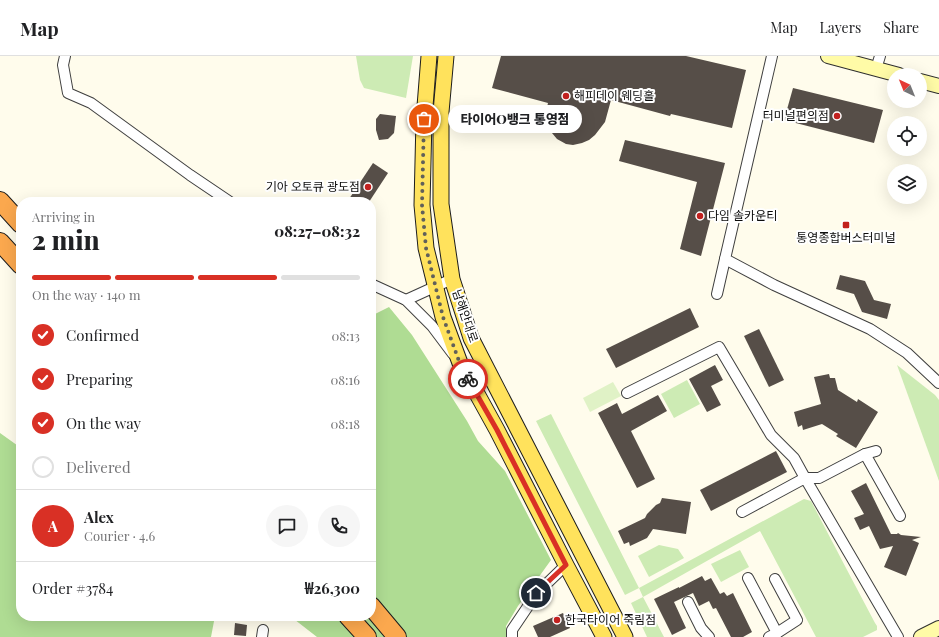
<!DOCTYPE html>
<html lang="en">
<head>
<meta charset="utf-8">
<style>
	body { margin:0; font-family:"Playfair Display","Noto Sans KR",serif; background:#f6f6f6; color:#202124; height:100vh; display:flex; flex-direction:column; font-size:15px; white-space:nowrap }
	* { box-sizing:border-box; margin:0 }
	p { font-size:13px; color:#757577 }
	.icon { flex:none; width:22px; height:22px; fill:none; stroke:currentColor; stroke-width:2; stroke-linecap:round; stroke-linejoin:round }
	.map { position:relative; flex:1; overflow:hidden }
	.side { position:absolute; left:16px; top:141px; width:360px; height:424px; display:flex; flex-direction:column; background:#fff; border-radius:16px; box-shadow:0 4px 16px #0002 }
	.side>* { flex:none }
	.needle { width:26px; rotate:317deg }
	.fabs { position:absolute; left:887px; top:12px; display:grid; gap:8px }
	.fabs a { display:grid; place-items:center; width:40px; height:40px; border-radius:50%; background:#fff; box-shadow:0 4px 16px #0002; font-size:20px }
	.pin { position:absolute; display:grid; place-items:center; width:34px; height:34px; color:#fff; margin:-17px; border:2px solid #fff; border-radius:50%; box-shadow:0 1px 4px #0007 }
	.courier { position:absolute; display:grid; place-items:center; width:40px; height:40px; margin:-20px; border:3px solid #d93025; border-radius:50%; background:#fff; color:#222; box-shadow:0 1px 5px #0007 }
	.bubble { position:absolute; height:28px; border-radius:14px; background:#fff; box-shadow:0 4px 16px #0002; font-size:13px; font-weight:800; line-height:28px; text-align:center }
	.headline em { font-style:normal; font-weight:800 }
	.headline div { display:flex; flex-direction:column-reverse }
	.headline { display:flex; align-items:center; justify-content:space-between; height:68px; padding:0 16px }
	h1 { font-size:26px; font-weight:800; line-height:30px }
	.bar { display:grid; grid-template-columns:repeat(4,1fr); gap:6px 4px; align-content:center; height:48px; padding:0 16px }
	.bar i { height:5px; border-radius:3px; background:#e0e0e0 }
	.bar .on { background:#d93025 }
	.bar p { grid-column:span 4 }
	.line { display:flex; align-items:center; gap:10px; padding:0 16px; border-top:1px solid #e0e0e0 }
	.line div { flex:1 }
	.round { display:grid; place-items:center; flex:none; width:42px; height:42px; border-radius:21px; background:#f6f6f6 }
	ol { padding:0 16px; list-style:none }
	li { display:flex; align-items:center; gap:12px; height:44px }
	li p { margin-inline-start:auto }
	li .icon { padding:4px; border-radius:50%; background:#d93025; color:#fff; stroke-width:4 }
	li:last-child { color:#757577 }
	li i { width:22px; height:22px; border:2px solid #e0e0e0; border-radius:50% }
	header { display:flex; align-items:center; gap:24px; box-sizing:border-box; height:56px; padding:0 20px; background:#fff; border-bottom:1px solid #e0e0e0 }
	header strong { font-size:19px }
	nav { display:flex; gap:22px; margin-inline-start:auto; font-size:14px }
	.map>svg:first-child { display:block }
	.green { fill:#cdebb4 }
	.forest { fill:#afdc93 }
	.pitch { fill:#e0f2c6 }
	.building { fill:#564e48 }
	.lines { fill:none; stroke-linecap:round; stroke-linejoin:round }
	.street-casing { stroke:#3f3f3f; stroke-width:12 }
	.secondary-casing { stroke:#2e2e2e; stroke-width:16 }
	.primary-casing { stroke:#1d1d1d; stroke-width:17 }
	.highway-casing { stroke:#1d1d1d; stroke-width:20 }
	.street { stroke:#fff; stroke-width:10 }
	.secondary { stroke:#fffba7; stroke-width:14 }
	.primary { stroke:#ffe25c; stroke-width:15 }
	.highway { stroke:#fba84e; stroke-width:18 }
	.done { stroke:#61605a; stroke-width:4; stroke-dasharray:0 7.2 }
	.route { stroke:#d93025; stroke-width:5 }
	.poi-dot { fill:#c2211f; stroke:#fff; stroke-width:1.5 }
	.labels { text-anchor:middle; stroke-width:4; stroke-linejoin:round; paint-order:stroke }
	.poi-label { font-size:12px; fill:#0c0c0c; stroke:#fff; text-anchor:start }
	.street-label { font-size:12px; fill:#0c0c0c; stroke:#fff }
</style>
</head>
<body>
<header>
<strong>Map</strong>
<nav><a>Map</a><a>Layers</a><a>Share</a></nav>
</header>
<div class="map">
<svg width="939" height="581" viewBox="0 0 939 581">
	<rect width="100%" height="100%" fill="#fffcec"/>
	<!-- green -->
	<g class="green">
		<polygon points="356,0 413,0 406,42 364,32 360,24"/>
		<polygon points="897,309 935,339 939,344 939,425"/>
		<polygon points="687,324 700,348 674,362 661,338"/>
		<polygon points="551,358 639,532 804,443 811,445 846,512 875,567 877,570 877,574 863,581 816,581 760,475 643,541 664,581 647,581 631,547 643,541 639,532 625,539 536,365"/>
		<polygon points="659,489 678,493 684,502 649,521 638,500"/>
		<polygon points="740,494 749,511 721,526 711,508"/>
	</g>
	<!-- forest -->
	<g class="forest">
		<polygon points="389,251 412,279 467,365 478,385 505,415 551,504 518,550 506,570 506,581 317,581 290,560 371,560 371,260"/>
		<polygon points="0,377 21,392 21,560 215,560 211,581 0,581"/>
	</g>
	<!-- pitch -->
	<polygon class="pitch" points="613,326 621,340 590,356 583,342"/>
	<!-- building -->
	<g class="building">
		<polygon points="501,0 686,0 746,14 732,72 671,58 670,60 611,44 605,66 595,79 589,84 582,87 573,89 566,88 557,83 547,71 544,63 548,47 492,32"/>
		<polygon points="793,32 883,54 874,87 784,64"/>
		<polygon points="380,58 396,60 394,77 388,83 379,84 376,74 376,63"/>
		<polygon points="625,84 725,107 701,200 680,193 697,126 619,105"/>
		<polygon points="373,107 388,117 369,146 347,146"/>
		<polygon points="840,219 865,225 874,244 891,248 887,263 862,256 854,238 836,233"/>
		<polygon points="690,252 699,271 616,312 606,293"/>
		<polygon points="759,273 784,324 769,331 744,280"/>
		<polygon points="715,309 723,324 711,330 721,349 707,356 689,323"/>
		<polygon points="829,318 830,322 835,322 838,334 857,346 858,343 878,356 856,392 836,380 838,378 822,368 803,374 802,369 798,371 794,356 821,348 814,321"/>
		<polygon points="658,339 667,355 631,375 655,423 637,432 598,357 617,347 622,358"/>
		<polygon points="776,395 787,416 711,455 700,434"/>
		<polygon points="866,427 891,478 897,478 898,477 901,479 921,481 912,484 919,487 906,520 884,511 893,490 880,493 869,470 860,474 854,462 864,458 851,435"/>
		<polygon points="662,442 691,446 686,478 653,473 647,482 630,490 629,486 624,488 618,475 645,462 647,458 656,449 660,447"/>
		<polygon points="702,520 705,525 711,522 720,538 724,536 727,540 733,537 752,576 743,581 731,581 716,552 713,553 709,545 699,550 693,537 674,546 686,572 672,579 654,543 679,531 679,532"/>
		<polygon points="563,557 570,572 550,581 538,581 533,570"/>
		<polygon points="235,567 247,569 246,580 234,579"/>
	</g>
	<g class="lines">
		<!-- street casing -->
		<g class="street-casing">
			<g id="street">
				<polyline points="65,0 63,9 68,37 91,47 190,119 230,146"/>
				<polyline points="772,0 725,203 774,229 870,273 907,297 939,327"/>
				<polyline points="876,13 880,0"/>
				<polyline points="371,228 406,244 432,270 453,298"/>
				<polyline points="717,238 725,203"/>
				<polyline points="406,244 452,223"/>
				<polyline points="627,337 719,291 771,379 794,402 805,422 819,422 865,398 876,395"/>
				<polyline points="865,398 900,460"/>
				<polyline points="742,456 805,422 898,581"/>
				<polyline points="748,522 777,577 769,581"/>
				<polyline points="775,523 797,564 777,577"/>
				<polyline points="688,546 701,572 709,581"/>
				<polyline points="262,581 263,574"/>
				<polyline points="512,581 512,574 537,537 566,509"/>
			</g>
		</g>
		<!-- secondary casing -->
		<g class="secondary-casing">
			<g id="secondary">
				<polyline points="828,0 899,19"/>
				<polyline points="920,25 939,30"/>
				<polyline points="921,581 939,572"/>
			</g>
		</g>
		<!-- primary casing -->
		<g class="primary-casing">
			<g id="primary">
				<polyline points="429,0 424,63 422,149 426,192 443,261 460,307 497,374 566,509 604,581"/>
				<polyline points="446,0 441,56 441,148 452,223 471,282 625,581"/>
			</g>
		</g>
		<!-- highway casing -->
		<g class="highway-casing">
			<g id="highway">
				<polyline points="0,145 21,168"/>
				<polyline points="0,186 21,209"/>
				<polyline points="371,550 397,581"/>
				<polyline points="348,560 367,581"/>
			</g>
		</g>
		<!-- street -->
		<use href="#street" class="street"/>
		<!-- secondary -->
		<use href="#secondary" class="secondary"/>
		<!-- primary -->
		<use href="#primary" class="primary"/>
		<!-- highway -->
		<use href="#highway" class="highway"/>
	</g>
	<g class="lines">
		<!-- done -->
		<polyline class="done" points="424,63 422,149 426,192 443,261 460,308 468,323"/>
		<!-- route -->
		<polyline class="route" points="468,323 497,374 566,509 536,537"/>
	</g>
	<!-- markers -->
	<g class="poi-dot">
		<circle cx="566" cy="40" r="4"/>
		<circle cx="837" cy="60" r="4"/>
		<circle cx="368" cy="131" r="4"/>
		<circle cx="700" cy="160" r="4"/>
		<rect x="842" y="165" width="8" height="8" rx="2"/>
		<circle cx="557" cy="564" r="4"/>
	</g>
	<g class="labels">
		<!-- poi labels -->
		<g class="poi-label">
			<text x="574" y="44">해피데이 웨딩홀</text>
			<text x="829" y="64" text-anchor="end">터미널편의점</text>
			<text x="360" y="135" text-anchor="end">기아 오토큐 광도점</text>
			<text x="708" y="164">다임 솔카운티</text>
			<text x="846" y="186" text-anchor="middle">통영종합버스터미널</text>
			<text x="565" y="568">한국타이어 죽림점</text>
		</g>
		<!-- street labels -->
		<g class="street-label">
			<text transform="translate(465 260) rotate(71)" y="4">남해안대로</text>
		</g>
	</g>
</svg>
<div class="fabs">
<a><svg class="needle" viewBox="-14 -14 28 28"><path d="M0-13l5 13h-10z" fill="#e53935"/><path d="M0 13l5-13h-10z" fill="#757577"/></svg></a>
<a><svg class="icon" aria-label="locate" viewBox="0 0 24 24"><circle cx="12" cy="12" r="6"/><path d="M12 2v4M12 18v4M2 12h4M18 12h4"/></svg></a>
<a><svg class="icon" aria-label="layers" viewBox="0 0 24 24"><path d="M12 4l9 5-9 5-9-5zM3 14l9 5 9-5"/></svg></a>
</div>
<div class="pin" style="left:424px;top:63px;background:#ea580c"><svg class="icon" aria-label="bag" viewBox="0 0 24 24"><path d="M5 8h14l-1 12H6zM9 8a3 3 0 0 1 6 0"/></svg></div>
<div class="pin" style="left:536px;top:537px;background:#1f2937"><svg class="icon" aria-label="home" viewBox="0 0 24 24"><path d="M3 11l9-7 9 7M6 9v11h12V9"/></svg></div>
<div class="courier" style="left:468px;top:323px"><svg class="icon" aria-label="bike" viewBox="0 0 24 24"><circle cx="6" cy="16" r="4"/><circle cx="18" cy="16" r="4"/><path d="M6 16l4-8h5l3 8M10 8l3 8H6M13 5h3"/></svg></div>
<div class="bubble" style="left:448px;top:49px;width:134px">타이어O뱅크 통영점</div>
<section class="side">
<div class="headline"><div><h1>2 min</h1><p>Arriving in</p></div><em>08:27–08:32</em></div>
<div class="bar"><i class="on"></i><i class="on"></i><i class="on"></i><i></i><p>On the way · 140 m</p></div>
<ol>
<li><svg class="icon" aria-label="check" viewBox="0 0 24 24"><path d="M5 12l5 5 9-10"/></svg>Confirmed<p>08:13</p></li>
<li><svg class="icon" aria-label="check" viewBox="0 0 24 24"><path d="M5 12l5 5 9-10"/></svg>Preparing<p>08:16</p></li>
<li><svg class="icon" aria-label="check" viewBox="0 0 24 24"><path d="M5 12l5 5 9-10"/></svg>On the way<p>08:18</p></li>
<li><i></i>Delivered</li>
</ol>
<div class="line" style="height:72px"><b class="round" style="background:#d93025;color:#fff">A</b><div><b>Alex</b><p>Courier · 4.6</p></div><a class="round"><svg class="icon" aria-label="chat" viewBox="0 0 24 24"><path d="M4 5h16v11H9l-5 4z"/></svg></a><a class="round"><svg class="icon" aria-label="phone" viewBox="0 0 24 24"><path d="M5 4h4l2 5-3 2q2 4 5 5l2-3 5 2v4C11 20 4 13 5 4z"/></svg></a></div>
<div class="line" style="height:52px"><div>Order #3784</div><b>₩26,300</b></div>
</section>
</div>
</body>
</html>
